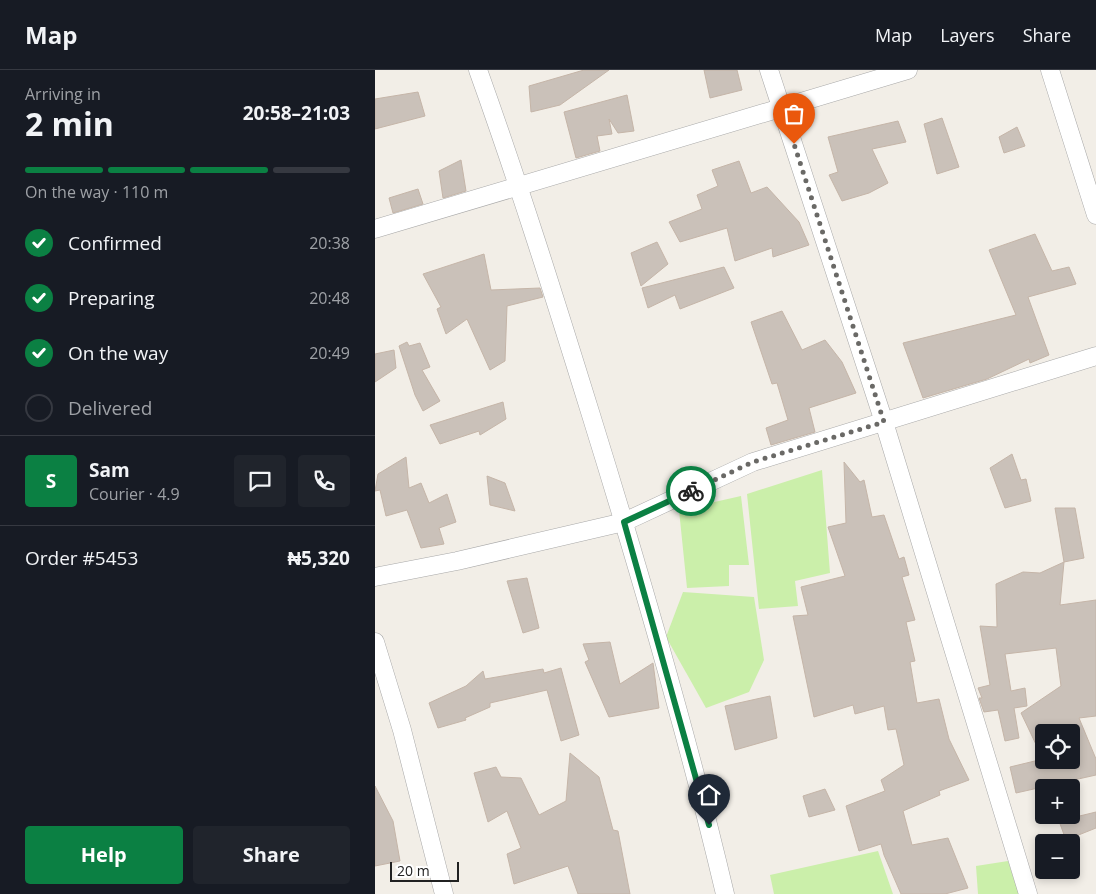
<!DOCTYPE html>
<html lang="en">
<head>
<meta charset="utf-8">
<style>
	body { margin:0; font-family:"Open Sans",sans-serif; background:#20242c; color:#f1f3f6; height:100vh; display:flex; flex-direction:column; font-size:19px; white-space:nowrap }
	* { box-sizing:border-box; margin:0 }
	p { font-size:16px; color:#9ea1a6 }
	.icon { flex:none; width:28px; height:28px; fill:none; stroke:currentColor; stroke-width:2; stroke-linecap:round; stroke-linejoin:round }
	.map { position:relative; flex:1; overflow:hidden }
	.drawer { display:flex; flex-direction:column; background:#171b24; width:375px }
	.drawer>* { flex:none }
	.buttons { position:absolute; left:660px; top:654px; display:grid; gap:10px }
	.buttons a { display:grid; place-items:center; width:45px; height:45px; border-radius:5px; background:#171b24; box-shadow:0 2px 8px #0003; font-size:25px }
	.scale { position:absolute; left:15px; bottom:12px; width:69px; box-sizing:border-box; padding-left:5px; border:2px solid #212121; border-top:0; font-size:14px; line-height:18px; white-space:nowrap; color:#212121; -webkit-text-stroke:4px #fff; paint-order:stroke }
	.pin { position:absolute; display:grid; place-items:center; width:42px; height:42px; color:#fff; margin:-51px -21px; border-radius:50% 50% 50% 0; rotate:-45deg; box-shadow:0 0 5px #0007 }
	.pin .icon { rotate:45deg }
	.courier { position:absolute; display:grid; place-items:center; width:50px; height:50px; margin:-25px; border:4px solid #0b8043; border-radius:50%; background:#fff; color:#222; box-shadow:0 1px 6px #0007 }
	.head em { font-style:normal; font-weight:700 }
	.head div { display:flex; flex-direction:column-reverse }
	.head { display:flex; align-items:center; justify-content:space-between; height:85px; padding:0 25px }
	h1 { font-size:32px; font-weight:700; line-height:38px }
	.bar { display:grid; grid-template-columns:repeat(4,1fr); gap:8px 5px; align-content:center; height:60px; padding:0 25px }
	.bar i { height:6px; border-radius:4px; background:#363941 }
	.bar .selected { background:#0b8043 }
	.bar p { grid-column:span 4 }
	.line { display:flex; align-items:center; gap:12px; padding:0 25px; border-top:1px solid #363941 }
	.line div { flex:1 }
	.round { display:grid; place-items:center; flex:none; width:52px; height:52px; border-radius:5px; background:#20242c }
	ol { padding:0 25px; list-style:none }
	li { display:flex; align-items:center; gap:15px; height:55px }
	li p { margin-inline-start:auto }
	li .icon { padding:5px; border-radius:50%; background:#0b8043; color:#fff; stroke-width:4 }
	li:last-child { color:#9ea1a6 }
	li i { width:28px; height:28px; border:2px solid #363941; border-radius:50% }
	.cta { display:flex; gap:10px; margin-top:auto; padding:10px 25px }
	.cta a { flex:1; height:58px; border-radius:5px; background:#0b8043; color:#fff; font-size:20px; font-weight:700; line-height:58px; text-align:center }
	.cta a+a { background:#20242c; color:#f1f3f6 }
	header { display:flex; align-items:center; gap:30px; box-sizing:border-box; height:70px; padding:0 25px; background:#171b24; border-bottom:1px solid #363941 }
	header strong { font-size:24px }
	nav { display:flex; gap:28px; margin-inline-start:auto; font-size:18px }
	main { display:flex; flex:1; min-height:0 }
	.map>svg:first-child { display:block }
	.grass { fill:#cbefaa }
	.building { fill:#cac1b9; stroke:#c5b5a8; fill-rule:evenodd }
	.lines { fill:none; stroke-linecap:round; stroke-linejoin:round }
	.street-casing { stroke:#a8a8a8; stroke-width:19 }
	.street { stroke:#fff; stroke-width:18 }
	.done { stroke:#6a6966; stroke-width:5; stroke-dasharray:0 9 }
	.route { stroke:#0b8043; stroke-width:6 }
</style>
</head>
<body>
<header>
<strong>Map</strong>
<nav><a>Map</a><a>Layers</a><a>Share</a></nav>
</header>
<main>
<section class="drawer">
<div class="head"><div><h1>2 min</h1><p>Arriving in</p></div><em>20:58–21:03</em></div>
<div class="bar"><i class="selected"></i><i class="selected"></i><i class="selected"></i><i></i><p>On the way · 110 m</p></div>
<ol>
<li><svg class="icon" aria-label="check" viewBox="0 0 24 24"><path d="M5 12l5 5 9-10"/></svg>Confirmed<p>20:38</p></li>
<li><svg class="icon" aria-label="check" viewBox="0 0 24 24"><path d="M5 12l5 5 9-10"/></svg>Preparing<p>20:48</p></li>
<li><svg class="icon" aria-label="check" viewBox="0 0 24 24"><path d="M5 12l5 5 9-10"/></svg>On the way<p>20:49</p></li>
<li><i></i>Delivered</li>
</ol>
<div class="line" style="height:90px"><b class="round" style="background:#0b8043;color:#fff">S</b><div><b>Sam</b><p>Courier · 4.9</p></div><a class="round"><svg class="icon" aria-label="chat" viewBox="0 0 24 24"><path d="M4 5h16v11H9l-5 4z"/></svg></a><a class="round"><svg class="icon" aria-label="phone" viewBox="0 0 24 24"><path d="M5 4h4l2 5-3 2q2 4 5 5l2-3 5 2v4C11 20 4 13 5 4z"/></svg></a></div>
<div class="line" style="height:65px"><div>Order #5453</div><b>₦5,320</b></div>
<div class="cta"><a>Help</a><a>Share</a></div>
</section>
<div class="map">
<svg width="721" height="824" viewBox="0 0 721 824">
	<rect width="100%" height="100%" fill="#f2eee7"/>
	<!-- grass -->
	<g class="grass">
		<polygon points="447,400 455,503 420,511 423,536 384,539 372,424"/>
		<polygon points="366,426 374,495 354,495 354,516 312,518 304,440"/>
		<polygon points="308,522 379,527 389,590 374,622 331,638 291,567"/>
		<polygon points="503,781 518,824 399,824 395,805"/>
		<polygon points="633,791 644,824 603,824 601,796"/>
	</g>
	<!-- building -->
	<g class="building">
		<polygon points="209,0 234,0 185,35 156,42 154,16"/>
		<polygon points="329,0 362,0 367,20 335,28"/>
		<polygon points="43,22 50,46 0,59 0,29"/>
		<polygon points="252,25 259,61 243,63 234,49 237,64 222,66 225,81 201,88 189,42"/>
		<polygon points="567,48 584,97 562,104 549,54"/>
		<polygon points="523,51 531,72 497,79 513,113 494,123 467,131 454,105 463,102 453,67"/>
		<polygon points="642,57 650,76 629,83 624,67"/>
		<polygon points="86,90 91,121 68,128 64,101"/>
		<polygon points="364,91 376,123 392,117 424,152 434,175 398,187 397,178 360,191 352,158 305,172 294,152 327,139 322,125 343,116 337,100"/>
		<polygon points="43,119 48,134 18,143 14,128"/>
		<polygon points="660,164 677,201 694,197 701,214 653,227 674,285 655,293 654,289 612,309 548,328 528,273 641,245 614,180"/>
		<polygon points="282,172 293,194 266,216 256,183"/>
		<polygon points="109,184 116,220 165,218 168,227 132,236 130,291 115,300 92,249 71,264 62,239 66,237 48,204"/>
		<polygon points="349,197 359,218 305,239 300,225 273,238 267,218"/>
		<polygon points="407,241 427,280 450,270 467,292 481,323 434,338 440,362 396,375 391,358 413,350 402,313 397,314 376,252"/>
		<polygon points="32,272 34,276 45,273 55,297 47,300 65,331 48,341 40,325 24,276"/>
		<polygon points="19,280 21,298 0,312 0,284"/>
		<polygon points="128,332 131,349 105,365 104,361 65,374 55,355"/>
		<polygon points="637,384 646,410 651,409 656,431 630,438 615,398"/>
		<polygon points="31,387 34,418 46,413 54,433 72,424 81,452 64,458 69,474 46,478 32,440 11,446 5,420 0,421 3,404"/>
		<polygon points="469,392 485,412 489,410 497,447 509,445 524,489 529,487 534,505 527,507 540,550 531,552 540,591 535,592 542,633 564,629 574,669 594,710 564,721 565,725 528,741 537,775 573,768 593,818 570,824 526,824 509,785 506,774 484,781 471,736 510,721 506,710 529,695 521,659 513,660 509,636 480,644 478,635 439,647 418,546 433,545 426,517 470,506 453,457 471,453"/>
		<polygon points="112,406 130,413 140,441 115,435"/>
		<polygon points="680,438 700,438 709,488 689,492"/>
		<path d="M689,492L685,535L721,530V646L704,648L721,689V705L641,723L635,697L668,689L646,643L686,616L681,578L630,584L636,621L650,618L652,636L639,638L644,668L630,671L623,640L609,642L604,628H607L603,618L615,615L605,556L622,557L621,514L648,502L665,503ZM669,662H696V690H669Z"/>
		<polygon points="152,508 164,558 148,563 132,511"/>
		<polygon points="235,572 245,614 278,593 284,638 234,647 210,592 214,590 208,574"/>
		<polygon points="186,598 204,665 186,671 172,620 115,633 115,637 90,648 91,650 63,658 54,633 91,616 108,601 110,609 168,599 169,603"/>
		<polygon points="395,626 402,668 360,680 350,636"/>
		<polygon points="195,683 224,707 238,760 243,761 255,824 203,824 193,796 139,814 132,784 146,778 132,741 113,752 99,703 121,697 126,707 146,708 164,745 191,731"/>
		<polygon points="0,716 18,751 25,791 0,796"/>
		<polygon points="450,719 460,740 434,747 428,726"/>
		<polygon points="721,742 721,758 691,770 684,751"/>
	</g>
	<g class="lines">
		<!-- street casing -->
		<g class="street-casing">
			<g id="street">
				<path d="M103,0C144,114 180,229 216,345C265,503 312,663 350,824"/>
				<polyline points="394,0 509,352 653,824"/>
				<polyline points="675,0 721,145"/>
				<polyline points="0,159 533,0"/>
				<polyline points="0,507 82,491 249,452 378,392 721,286"/>
				<polyline points="0,572 27,660 69,824"/>
			</g>
		</g>
		<!-- street -->
		<use href="#street" class="street"/>
	</g>
	<g class="lines">
		<!-- done -->
		<polyline class="done" points="316,421 378,392 509,352 419,74"/>
		<!-- route -->
		<polyline class="route" points="316,421 249,452 334,755"/>
	</g>
</svg>
<div class="buttons">
<a><svg class="icon" aria-label="locate" viewBox="0 0 24 24"><circle cx="12" cy="12" r="6"/><path d="M12 2v4M12 18v4M2 12h4M18 12h4"/></svg></a>
<a>+</a>
<a>−</a>
</div>
<div class="scale">20 m</div>
<div class="pin" style="left:419px;top:74px;background:#ea580c"><svg class="icon" aria-label="bag" viewBox="0 0 24 24"><path d="M5 8h14l-1 12H6zM9 8a3 3 0 0 1 6 0"/></svg></div>
<div class="pin" style="left:334px;top:755px;background:#1f2937"><svg class="icon" aria-label="home" viewBox="0 0 24 24"><path d="M3 11l9-7 9 7M6 9v11h12V9"/></svg></div>
<div class="courier" style="left:316px;top:421px"><svg class="icon" aria-label="bike" viewBox="0 0 24 24"><circle cx="6" cy="16" r="4"/><circle cx="18" cy="16" r="4"/><path d="M6 16l4-8h5l3 8M10 8l3 8H6M13 5h3"/></svg></div>
</div>
</main>
</body>
</html>
